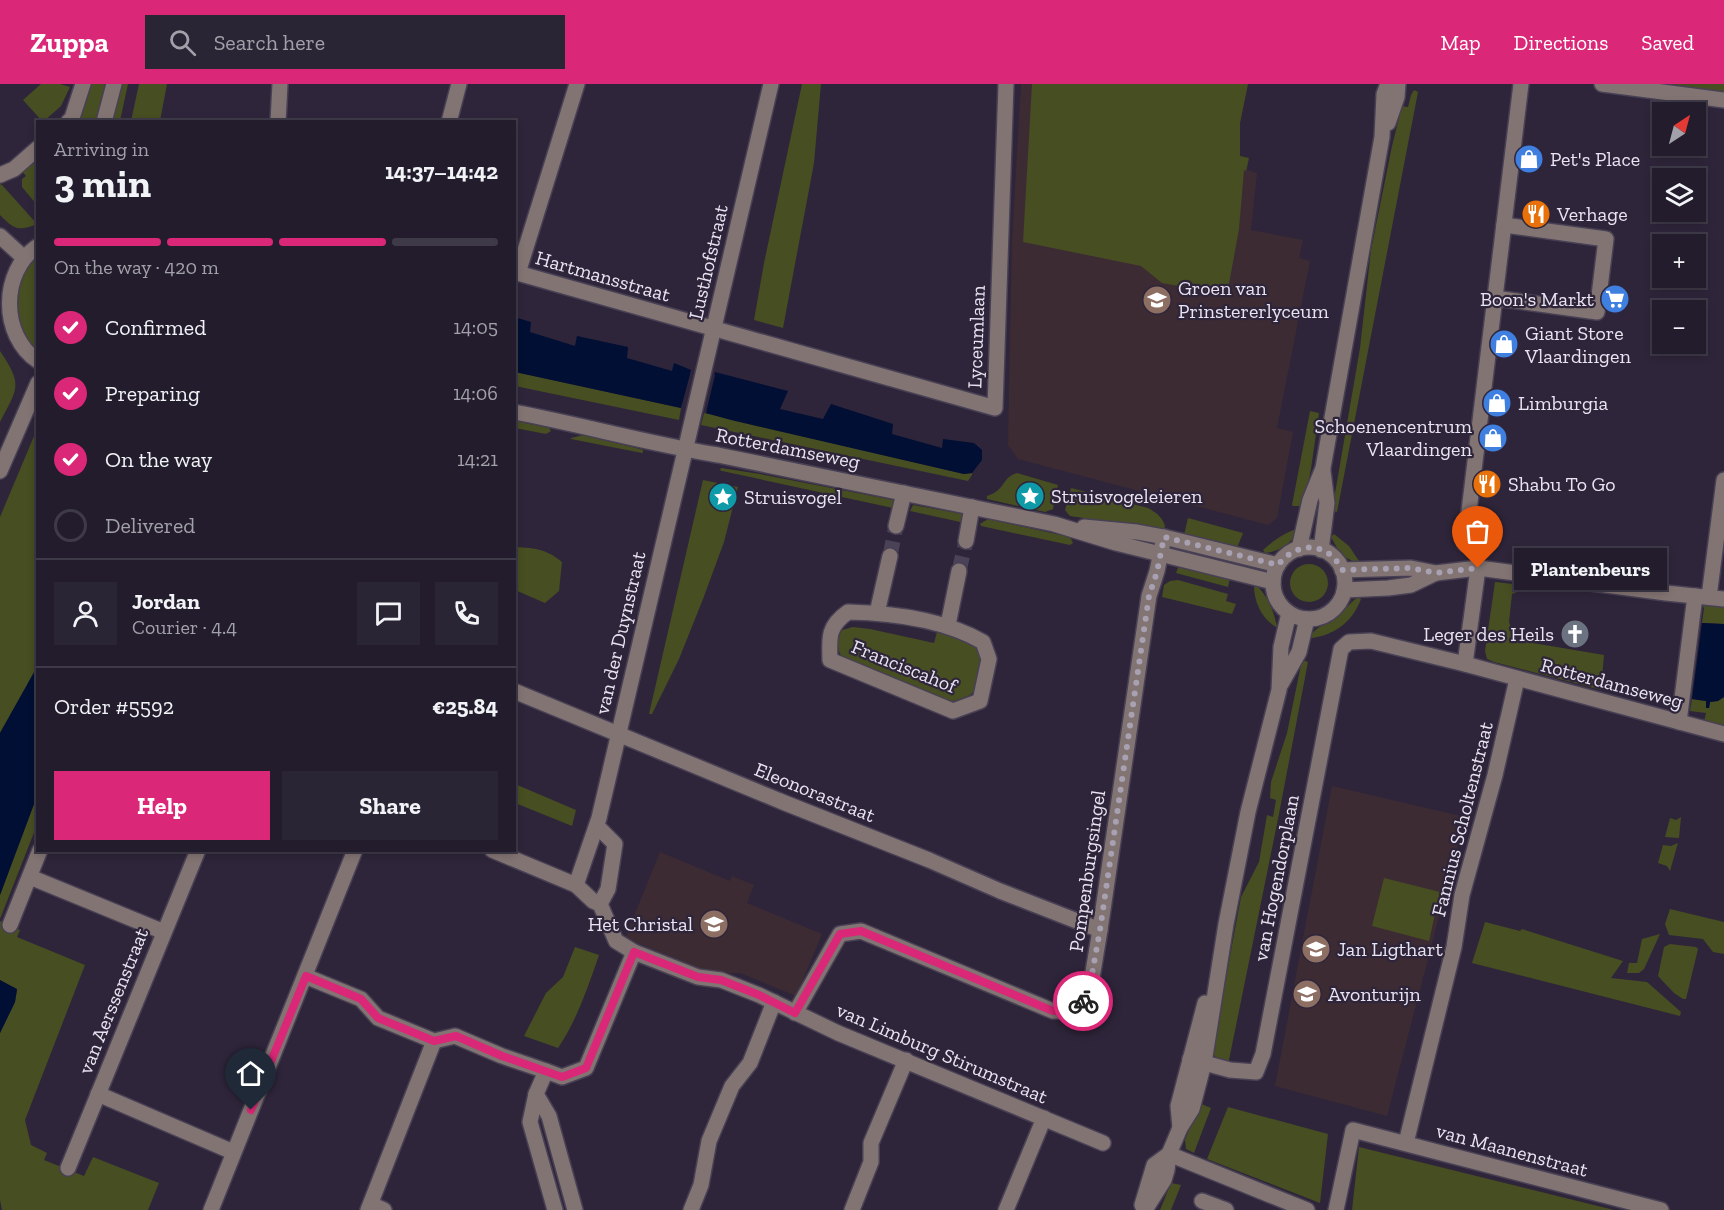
<!DOCTYPE html>
<html lang="en">
<head>
<meta charset="utf-8">
<style>
	body { margin:0; font-family:"Zilla Slab",serif; background:#2a2534; color:#f1f3f6; height:100vh; display:flex; flex-direction:column; font-size:22px; white-space:nowrap }
	* { box-sizing:border-box; margin:0 }
	p { font-size:20px; color:#a2a1a9 }
	.icon { flex:none; width:33px; height:33px; fill:none; stroke:currentColor; stroke-width:2; stroke-linecap:round; stroke-linejoin:round }
	.map { position:relative; flex:1; overflow:hidden }
	.panel { position:absolute; left:36px; top:36px; width:480px; height:732px; display:flex; flex-direction:column; background:#221c2c; border-radius:0px; box-shadow:0 3px 9px #0003,0 0 0 2px #3f3a48 }
	.panel>* { flex:none }
	.needle { width:39px; rotate:36deg }
	.controls { position:absolute; left:1652px; top:18px; display:grid; gap:12px }
	.controls a { display:grid; place-items:center; width:54px; height:54px; border-radius:0px; background:#221c2c; box-shadow:0 3px 9px #0003,0 0 0 2px #3f3a48; font-size:30px }
	.pin { position:absolute; display:grid; place-items:center; width:51px; height:51px; color:#fff; margin:-62px -26px; border-radius:50% 50% 50% 0; rotate:-45deg; box-shadow:0 0 6px #0007 }
	.pin .icon { rotate:45deg }
	.courier { position:absolute; display:grid; place-items:center; width:60px; height:60px; margin:-30px; border:4px solid #db2777; border-radius:50%; background:#fff; color:#222; box-shadow:0 2px 8px #0007 }
	.bubble { position:absolute; height:42px; border-radius:0px; background:#221c2c; box-shadow:0 3px 9px #0003,0 0 0 2px #3f3a48; font-size:20px; font-weight:800; line-height:42px; text-align:center }
	.head em { font-style:normal; font-weight:800 }
	.head div { display:flex; flex-direction:column-reverse }
	.head { display:flex; align-items:center; justify-content:space-between; height:102px; padding:0 18px }
	h1 { font-size:39px; font-weight:800; line-height:45px }
	.bar { display:grid; grid-template-columns:repeat(4,1fr); gap:9px 6px; align-content:center; height:72px; padding:0 18px }
	.bar i { height:8px; border-radius:4px; background:#3f3a48 }
	.bar .on { background:#db2777 }
	.bar p { grid-column:span 4 }
	.line { display:flex; align-items:center; gap:15px; padding:0 18px; border-top:2px solid #3f3a48 }
	.line div { flex:1 }
	.round { display:grid; place-items:center; flex:none; width:63px; height:63px; border-radius:0px; background:#2a2534 }
	ol { padding:0 18px; list-style:none }
	li { display:flex; align-items:center; gap:18px; height:66px }
	li p { margin-inline-start:auto }
	li .icon { padding:6px; border-radius:50%; background:#db2777; color:#fff; stroke-width:4 }
	li:last-child { color:#a2a1a9 }
	li i { width:33px; height:33px; border:3px solid #3f3a48; border-radius:50% }
	.action { display:flex; gap:12px; margin-top:auto; padding:12px 18px }
	.action a { flex:1; height:69px; border-radius:0px; background:#db2777; color:#fff; font-size:24px; font-weight:800; line-height:69px; text-align:center }
	.action a+a { background:#2a2534; color:#f1f3f6 }
	header { display:flex; align-items:center; gap:36px; box-sizing:border-box; height:84px; padding:0 30px; background:#db2777; color:#fff }
	header strong { font-size:28px }
	nav { display:flex; gap:33px; margin-inline-start:auto; font-size:21px }
	.search { width:420px; height:54px; background:#2a2534; display:flex; align-items:center; gap:15px; box-sizing:border-box; padding:0 21px; border-radius:0px; color:#a2a1a9; font-size:22px }
	.map>svg:first-child { display:block }
	.education { fill:#3d2b34 }
	.green { fill:#474e21 }
	.water { fill:#000f33 }
	.pier { fill:#2e253a }
	.lines { fill:none; stroke-linecap:round; stroke-linejoin:round }
	.minor-tunnel { stroke:#4a4256; stroke-width:15; stroke-dasharray:15 8; stroke-linecap:butt }
	.minor-casing { stroke:#484054; stroke-width:18 }
	.minor { stroke:#827473; stroke-width:15 }
	.done { stroke:#a8a1b2; stroke-width:6; stroke-dasharray:0 10.8 }
	.route { stroke:#db2777; stroke-width:8 }
	.labels { text-anchor:middle; stroke-width:4.5; stroke-linejoin:round; paint-order:stroke }
	.poi-label { font-size:20px; fill:#e9e4f2; stroke:#2e253a; text-anchor:start }
	.street-label { font-size:20px; fill:#e9e4f2; stroke:#2e253a }
</style>
</head>
<body>
<header>
<strong>Zuppa</strong>
<div class="search"><svg class="icon" aria-label="search" viewBox="0 0 24 24"><circle cx="10" cy="10" r="6"/><path d="M15 15l6 6"/></svg>Search here</div>
<nav><a>Map</a><a>Directions</a><a>Saved</a></nav>
</header>
<div class="map">
<svg width="1724" height="1126" viewBox="0 0 1724 1126">
	<rect width="100%" height="100%" fill="#2e253a"/>
	<!-- education -->
	<g class="education">
		<polygon points="1021,0 1248,0 1240,39 1240,72 1249,74 1247,86 1257,89 1251,146 1303,156 1299,174 1310,177 1277,344 1293,348 1277,434 1268,441 1018,375 1008,361 1012,156"/>
		<polygon points="1332,702 1465,733 1387,1032 1275,1002"/>
		<polygon points="660,768 730,797 732,792 754,801 747,819 822,850 796,912 740,889 711,889 625,854"/>
	</g>
	<!-- green -->
	<g class="green">
		<polygon points="41,0 60,0 70,3 61,22 43,38 23,16"/>
		<polygon points="91,0 105,0 97,37 78,38 80,34"/>
		<polygon points="123,0 128,0 120,37 110,38"/>
		<polygon points="139,0 167,0 160,37 131,37"/>
		<polygon points="802,0 821,0 814,79 783,244 754,236 764,179"/>
		<polygon points="1032,0 1248,0 1240,39 1240,72 1249,74 1246,87 1244,86 1239,145 1227,211 1162,199 1141,182 1023,158"/>
		<polygon points="1662,0 1724,0 1724,8"/>
		<polygon points="1414,6 1418,8 1337,428 1332,427 1360,264 1371,166 1392,62 1402,22 1408,23 1411,11"/>
		<polygon points="37,77 37,121 22,103 22,95 26,92 22,87"/>
		<path d="M0,100L2,101L37,140C18,148 14,145 0,131Z"/>
		<polygon points="37,170 37,269 28,261 11,225 27,179"/>
		<path d="M0,267C23,301 18,304 0,338Z"/>
		<polygon points="515,288 681,324 679,336 515,302"/>
		<polygon points="1310,327 1319,329 1311,385 1303,422 1293,422 1292,421"/>
		<polygon points="704,329 964,390 972,389 972,391 968,397 701,341"/>
		<polygon points="515,337 549,344 551,347 546,350 515,344"/>
		<polygon points="37,345 37,583 0,649 0,433"/>
		<polygon points="583,351 636,364 643,366 643,368 642,369 571,355 571,354"/>
		<polygon points="721,384 760,390 893,416 894,418 893,424 722,387 720,386"/>
		<path d="M1017,389L1058,401L1053,425L1045,428L987,415V412C1006,406 1001,394 1017,389Z"/>
		<polygon points="703,396 738,403 724,458 703,515 679,575 652,630 649,630"/>
		<path d="M1071,404L1148,424C1157,429 1162,433 1165,442L1164,446L1070,432L1065,426Z"/>
		<polygon points="913,421 963,430 965,439 910,427"/>
		<polygon points="1188,434 1243,449 1237,464 1184,451"/>
		<polygon points="988,435 1070,453 1073,459 1070,461 981,442 980,440"/>
		<path d="M1296,445L1298,448C1289,461 1280,467 1265,469L1263,466C1274,456 1283,450 1296,445Z"/>
		<polygon points="1334,450 1349,462 1359,477 1358,479 1356,479 1341,471 1331,453"/>
		<path d="M515,463C535,464 546,465 562,478L559,507L545,519L515,506Z"/>
		<circle cx="1309" cy="499" r="19"/>
		<polygon points="1182,483 1230,494 1228,503 1176,489 1178,484"/>
		<polygon points="1178,496 1228,510 1226,517 1236,520 1232,530 1162,513 1164,501 1170,497"/>
		<polygon points="1495,498 1522,501 1521,506 1512,510 1509,538 1515,556 1604,571 1601,606 1494,578 1487,575 1485,567"/>
		<path d="M1254,502H1257C1269,514 1273,526 1277,542L1276,543C1262,535 1254,518 1254,502Z"/>
		<path d="M1358,513L1361,515C1353,537 1335,551 1312,554L1310,553C1316,542 1327,540 1336,532C1345,526 1349,520 1358,513Z"/>
		<polygon points="1702,521 1724,523 1724,540 1702,539 1704,524"/>
		<path d="M853,543L870,545L934,559L938,544L969,557L981,570L983,584L980,601L970,611L955,617L930,616L844,576C836,565 836,558 842,546Z"/>
		<polygon points="1302,576 1308,578 1278,735 1228,981 1218,976 1212,969 1241,813 1259,778 1267,731 1273,733 1276,716 1270,714 1271,698 1287,649"/>
		<polygon points="1724,613 1724,643 1704,638 1706,629 1690,627 1692,615 1706,617 1709,624 1710,618 1718,617"/>
		<polygon points="515,700 576,726 572,742 515,719"/>
		<polygon points="37,712 37,741 0,835 0,811"/>
		<polygon points="1681,733 1679,754 1665,753 1670,734 1676,736"/>
		<polygon points="1678,759 1670,787 1667,782 1658,779 1663,761 1671,762"/>
		<polygon points="1384,794 1440,808 1429,857 1372,842"/>
		<polygon points="1670,825 1724,838 1724,870 1713,868 1703,855 1669,851 1665,840"/>
		<polygon points="0,837 20,846 17,853 85,881 25,1036 31,1061 47,1069 44,1076 84,1092 93,1073 159,1099 148,1126 2,1126 0,1116 0,949 15,918 17,906 0,896"/>
		<polygon points="1485,838 1520,847 1522,845 1623,877 1611,894 1647,898 1681,928 1680,932 1472,879"/>
		<polygon points="1660,850 1644,885 1639,889 1627,889 1629,879 1637,879 1642,855"/>
		<polygon points="1670,860 1696,863 1698,865 1686,915 1683,915 1674,909 1658,892 1664,863"/>
		<path d="M575,863L599,871C588,903 577,936 558,964L524,952L546,909L563,893Z"/>
		<polygon points="1199,1019 1211,1024 1194,1069 1186,1065 1185,1056"/>
		<polygon points="1228,1023 1328,1050 1320,1119 1207,1075"/>
		<polygon points="1359,1063 1614,1126 1352,1126"/>
		<polygon points="1171,1099 1181,1101 1171,1126 1160,1126"/>
	</g>
	<!-- water -->
	<g class="water">
		<polygon points="514,233 531,238 530,248 575,262 577,252 628,263 627,274 672,287 674,279 691,286 690,291 713,298 715,288 788,307 780,325 823,335 831,320 893,340 892,350 942,364 943,355 974,359 982,366 982,376 972,389 964,390 731,336 706,329 707,327 682,320 681,324 515,288"/>
		<polygon points="1702,539 1724,540 1724,613 1718,617 1710,618 1709,624 1706,624 1706,617 1692,615"/>
		<polygon points="37,583 37,712 0,811 0,649"/>
		<polygon points="0,896 17,905 15,918 0,949"/>
	</g>
	<!-- pier -->
	<polygon class="pier" points="692,283 694,286 693,289 711,295 712,290 715,291 706,329 681,324"/>
	<g class="lines">
		<!-- minor-tunnel -->
		<g class="minor-tunnel">
			<polyline points="890,472 896,442"/>
			<polyline points="959,487 966,457"/>
		</g>
		<!-- minor casing -->
		<g class="minor-casing">
			<g id="minor">
				<polyline points="1602,0 1724,16"/>
				<polyline points="68,38 72,34 83,0"/>
				<polyline points="104,38 114,0"/>
				<polyline points="278,38 280,0"/>
				<polyline points="449,38 459,0"/>
				<polyline points="1388,39 1397,13 1398,0"/>
				<polyline points="0,91 14,85 38,64"/>
				<polyline points="0,152 23,173"/>
				<path d="M38,162C0,187 0,252 38,277"/>
				<polyline points="514,188 995,324 1006,0"/>
				<polyline points="518,189 577,0"/>
				<polyline points="1495,214 1597,228 1606,155 1504,141"/>
				<path d="M514,328C583,341 650,360 718,371L1054,440L1116,459L1273,498"/>
				<polyline points="0,387 38,299"/>
				<polyline points="896,442 904,409"/>
				<polyline points="1084,443 1137,448 1164,453 1278,481"/>
				<polyline points="966,457 972,423"/>
				<polyline points="1465,460 1521,0"/>
				<circle cx="1309" cy="499" r="36"/>
				<polyline points="1299,465 1310,416 1323,384 1382,53 1384,10 1388,0"/>
				<polyline points="1321,466 1327,419 1323,387"/>
				<polyline points="1342,486 1411,484 1436,489 1478,484 1666,509 1724,515"/>
				<polyline points="1344,506 1388,504 1411,501 1436,489"/>
				<polyline points="1709,513 1724,396"/>
				<path d="M848,528C894,529 943,535 983,558L989,575L980,617L953,627L830,576C829,553 828,542 848,528Z"/>
				<polyline points="877,529 890,472"/>
				<polyline points="948,541 959,487"/>
				<polyline points="1465,580 1478,484"/>
				<polyline points="1281,600 1299,568 1307,535"/>
				<polyline points="514,607 785,719 929,776 1000,807 1100,846"/>
				<polyline points="1679,638 1695,512"/>
				<polyline points="597,742 615,760 608,805 600,820"/>
				<polyline points="492,766 576,801 593,817 600,820 616,857 634,868 698,893 721,896 759,911 838,949 1103,1059"/>
				<polyline points="30,793 164,848"/>
				<polyline points="576,801 599,734 771,0"/>
				<polyline points="10,841 40,766"/>
				<polyline points="305,892 361,915 378,934 434,957 455,952 502,972 546,987"/>
				<polyline points="795,929 840,850 861,847 1053,927 1073,927 1087,912 1092,894 1100,846 1149,512 1157,487 1164,453"/>
				<polyline points="1190,975 1230,986 1256,988 1263,970 1341,565 1349,558 1371,557 1465,580 1724,650"/>
				<polyline points="98,1010 233,1068"/>
				<polyline points="536,1010 549,1032 575,1126"/>
				<polyline points="1180,1044 1178,1022 1205,919"/>
				<polyline points="1406,1059 1454,863 1462,811 1495,691 1517,595"/>
				<polyline points="1169,1070 1307,1126"/>
				<polyline points="68,1084 198,766"/>
				<polyline points="1202,1117 1226,1126"/>
				<polyline points="371,1120 384,1126"/>
				<polyline points="1142,1121 1154,1081 1169,1070"/>
				<polyline points="211,1126 355,766"/>
				<polyline points="368,1126 434,957"/>
				<polyline points="555,1126 530,1038 536,1010 546,987 562,993 586,984 634,868"/>
				<polyline points="691,1126 701,1101 709,1057 732,1002 750,979 774,918"/>
				<polyline points="852,1126 871,1078 871,1059 906,976"/>
				<polyline points="1006,1126 1044,1034"/>
				<polyline points="1145,1126 1164,1096 1167,1086 1169,1070 1180,1044 1192,1025 1204,979 1226,840 1248,728 1279,606 1281,563 1289,529"/>
				<polyline points="1336,1126 1353,1046 1661,1126"/>
			</g>
		</g>
		<!-- minor -->
		<use href="#minor" class="minor"/>
	</g>
	<g class="lines">
		<!-- done -->
		<path class="done" d="M1083,917L1088,912L1100,846L1149,512L1157,488L1164,453L1278,481C1297,457 1328,457 1342,486L1411,484L1436,489L1478,484"/>
		<!-- route -->
		<polyline class="route" points="251,1026 306,892 361,915 378,934 434,957 456,952 502,972 562,993 586,984 634,868 698,893 721,896 759,911 795,929 840,850 861,847 1053,927 1073,927 1083,917"/>
	</g>
	<!-- icons -->
	<defs>
		<g id="shop-disc" transform="scale(1.5)"><circle r="9.5" fill="#3f7fe0" stroke="#2e253a"/><path d="M-5-2.5h2.3a2.7 3.5 0 0 1 5.4 0H5L5.5 6h-11ZM-1.5-2.5h3a1.5 2.3 0 0 0-3 0Z" fill="#fff"/></g>
		<g id="restaurant-disc" transform="scale(1.5)"><circle r="9.5" fill="#e8710a" stroke="#2e253a"/><path d="M-5-6h1v4h1v-4h1v4h1v-4h1v5L-1.5 .5V6h-2V.5L-5-1ZM5-6V6H3V1.5H1.5Q1.5-4 5-6Z" fill="#fff"/></g>
		<g id="supermarket-disc" transform="scale(1.5)"><circle r="9.5" fill="#3f7fe0" stroke="#2e253a"/><path d="M-6-5.5h2.5l.6 2H6L4.5 2H-2.5L-4.4-4H-6ZM-1.5 3.2a1.3 1.3 0 1 0 .1 0ZM3 3.2a1.3 1.3 0 1 0 .1 0Z" fill="#fff"/></g>
		<g id="school-disc" transform="scale(1.5)"><circle r="9.5" fill="#8d6e63" stroke="#2e253a"/><path d="M0-5L7-2L0 1L-7-2ZM-4 1L0 2.5L4 1V4Q0 6-4 4Z" fill="#fff"/></g>
		<g id="sight-disc" transform="scale(1.5)"><circle r="9.5" fill="#0f9aa8" stroke="#2e253a"/><path d="M0-6L1.8-2.2L6-1.7L2.9 1.2L3.7 5.4L0 3.3L-3.7 5.4L-2.9 1.2L-6-1.7L-1.8-2.2Z" fill="#fff"/></g>
		<g id="church-disc" transform="scale(1.5)"><circle r="9.5" fill="#6b7280" stroke="#2e253a"/><path d="M-1.2-6h2.4v3.5h3.3v2.4h-3.3V6h-2.4V-.1h-3.3v-2.4h3.3Z" fill="#fff"/></g>
	</defs>
	<g fill-rule="evenodd">
		<use href="#shop-disc" x="1529" y="75"/>
		<use href="#restaurant-disc" x="1536" y="130"/>
		<use href="#supermarket-disc" x="1615" y="215"/>
		<use href="#school-disc" x="1157" y="216"/>
		<use href="#shop-disc" x="1504" y="260"/>
		<use href="#shop-disc" x="1497" y="319"/>
		<use href="#shop-disc" x="1493" y="354"/>
		<use href="#restaurant-disc" x="1487" y="400"/>
		<use href="#sight-disc" x="1030" y="412"/>
		<use href="#sight-disc" x="723" y="413"/>
		<use href="#church-disc" x="1575" y="550"/>
		<use href="#school-disc" x="714" y="840"/>
		<use href="#school-disc" x="1316" y="865"/>
		<use href="#school-disc" x="1307" y="910"/>
	</g>
	<g class="labels">
		<!-- poi labels -->
		<g class="poi-label">
			<text x="1550" y="82">Pet's Place</text>
			<text x="1557" y="137">Verhage</text>
			<text x="1178" y="211">Groen van<tspan x="1178" dy="23">Prinstererlyceum</tspan></text>
			<text x="1594" y="222" text-anchor="end">Boon's Markt</text>
			<text x="1525" y="256">Giant Store<tspan x="1525" dy="23">Vlaardingen</tspan></text>
			<text x="1518" y="326">Limburgia</text>
			<text x="1472" y="349" text-anchor="end">Schoenencentrum<tspan x="1472" dy="23">Vlaardingen</tspan></text>
			<text x="1508" y="407">Shabu To Go</text>
			<text x="1051" y="419">Struisvogeleieren</text>
			<text x="744" y="420">Struisvogel</text>
			<text x="1554" y="557" text-anchor="end">Leger des Heils</text>
			<text x="693" y="847" text-anchor="end">Het Christal</text>
			<text x="1337" y="872">Jan Ligthart</text>
			<text x="1328" y="917">Avonturijn</text>
		</g>
		<!-- street labels -->
		<g class="street-label">
			<text transform="translate(708 178) rotate(-77)" y="7">Lusthofstraat</text>
			<text transform="translate(603 192) rotate(16)" y="7">Hartmansstraat</text>
			<text transform="translate(976 253) rotate(-88)" y="7">Lyceumlaan</text>
			<text transform="translate(788 364) rotate(11)" y="7">Rotterdamseweg</text>
			<text transform="translate(620 549) rotate(-77)" y="7">van der Duynstraat</text>
			<text transform="translate(904 582) rotate(22)" y="7">Franciscahof</text>
			<text transform="translate(1612 599) rotate(15)" y="7">Rotterdamseweg</text>
			<text transform="translate(815 708) rotate(22)" y="7">Eleonorastraat</text>
			<text transform="translate(1462 735) rotate(-76)" y="7">Fannius Scholtenstraat</text>
			<text transform="translate(1087 787) rotate(-82)" y="7">Pompenburgsingel</text>
			<text transform="translate(1276 794) rotate(-79)" y="7">van Hogendorplaan</text>
			<text transform="translate(113 917) rotate(-68)" y="7">van Aerssenstraat</text>
			<text transform="translate(942 969) rotate(23)" y="7">van Limburg Stirumstraat</text>
			<text transform="translate(1512 1066) rotate(15)" y="7">van Maanenstraat</text>
		</g>
	</g>
</svg>
<div class="controls">
<a><svg class="needle" viewBox="-14 -14 28 28"><path d="M0-13l5 13h-10z" fill="#e53935"/><path d="M0 13l5-13h-10z" fill="#a2a1a9"/></svg></a>
<a><svg class="icon" aria-label="layers" viewBox="0 0 24 24"><path d="M12 4l9 5-9 5-9-5zM3 14l9 5 9-5"/></svg></a>
<a>+</a>
<a>−</a>
</div>
<div class="pin" style="left:1478px;top:484px;background:#ea580c"><svg class="icon" aria-label="bag" viewBox="0 0 24 24"><path d="M5 8h14l-1 12H6zM9 8a3 3 0 0 1 6 0"/></svg></div>
<div class="pin" style="left:251px;top:1026px;background:#1f2937"><svg class="icon" aria-label="home" viewBox="0 0 24 24"><path d="M3 11l9-7 9 7M6 9v11h12V9"/></svg></div>
<div class="courier" style="left:1083px;top:917px"><svg class="icon" aria-label="bike" viewBox="0 0 24 24"><circle cx="6" cy="16" r="4"/><circle cx="18" cy="16" r="4"/><path d="M6 16l4-8h5l3 8M10 8l3 8H6M13 5h3"/></svg></div>
<div class="bubble" style="left:1514px;top:464px;width:153px">Plantenbeurs</div>
<section class="panel">
<div class="head"><div><h1>3 min</h1><p>Arriving in</p></div><em>14:37–14:42</em></div>
<div class="bar"><i class="on"></i><i class="on"></i><i class="on"></i><i></i><p>On the way · 420 m</p></div>
<ol>
<li><svg class="icon" aria-label="check" viewBox="0 0 24 24"><path d="M5 12l5 5 9-10"/></svg>Confirmed<p>14:05</p></li>
<li><svg class="icon" aria-label="check" viewBox="0 0 24 24"><path d="M5 12l5 5 9-10"/></svg>Preparing<p>14:06</p></li>
<li><svg class="icon" aria-label="check" viewBox="0 0 24 24"><path d="M5 12l5 5 9-10"/></svg>On the way<p>14:21</p></li>
<li><i></i>Delivered</li>
</ol>
<div class="line" style="height:108px"><a class="round"><svg class="icon" aria-label="person" viewBox="0 0 24 24"><circle cx="12" cy="8" r="4"/><path d="M4 21q1-7 8-7t8 7"/></svg></a><div><b>Jordan</b><p>Courier · 4.4</p></div><a class="round"><svg class="icon" aria-label="chat" viewBox="0 0 24 24"><path d="M4 5h16v11H9l-5 4z"/></svg></a><a class="round"><svg class="icon" aria-label="phone" viewBox="0 0 24 24"><path d="M5 4h4l2 5-3 2q2 4 5 5l2-3 5 2v4C11 20 4 13 5 4z"/></svg></a></div>
<div class="line" style="height:78px"><div>Order #5592</div><b>€25.84</b></div>
<div class="action"><a>Help</a><a>Share</a></div>
</section>
</div>
</body>
</html>
